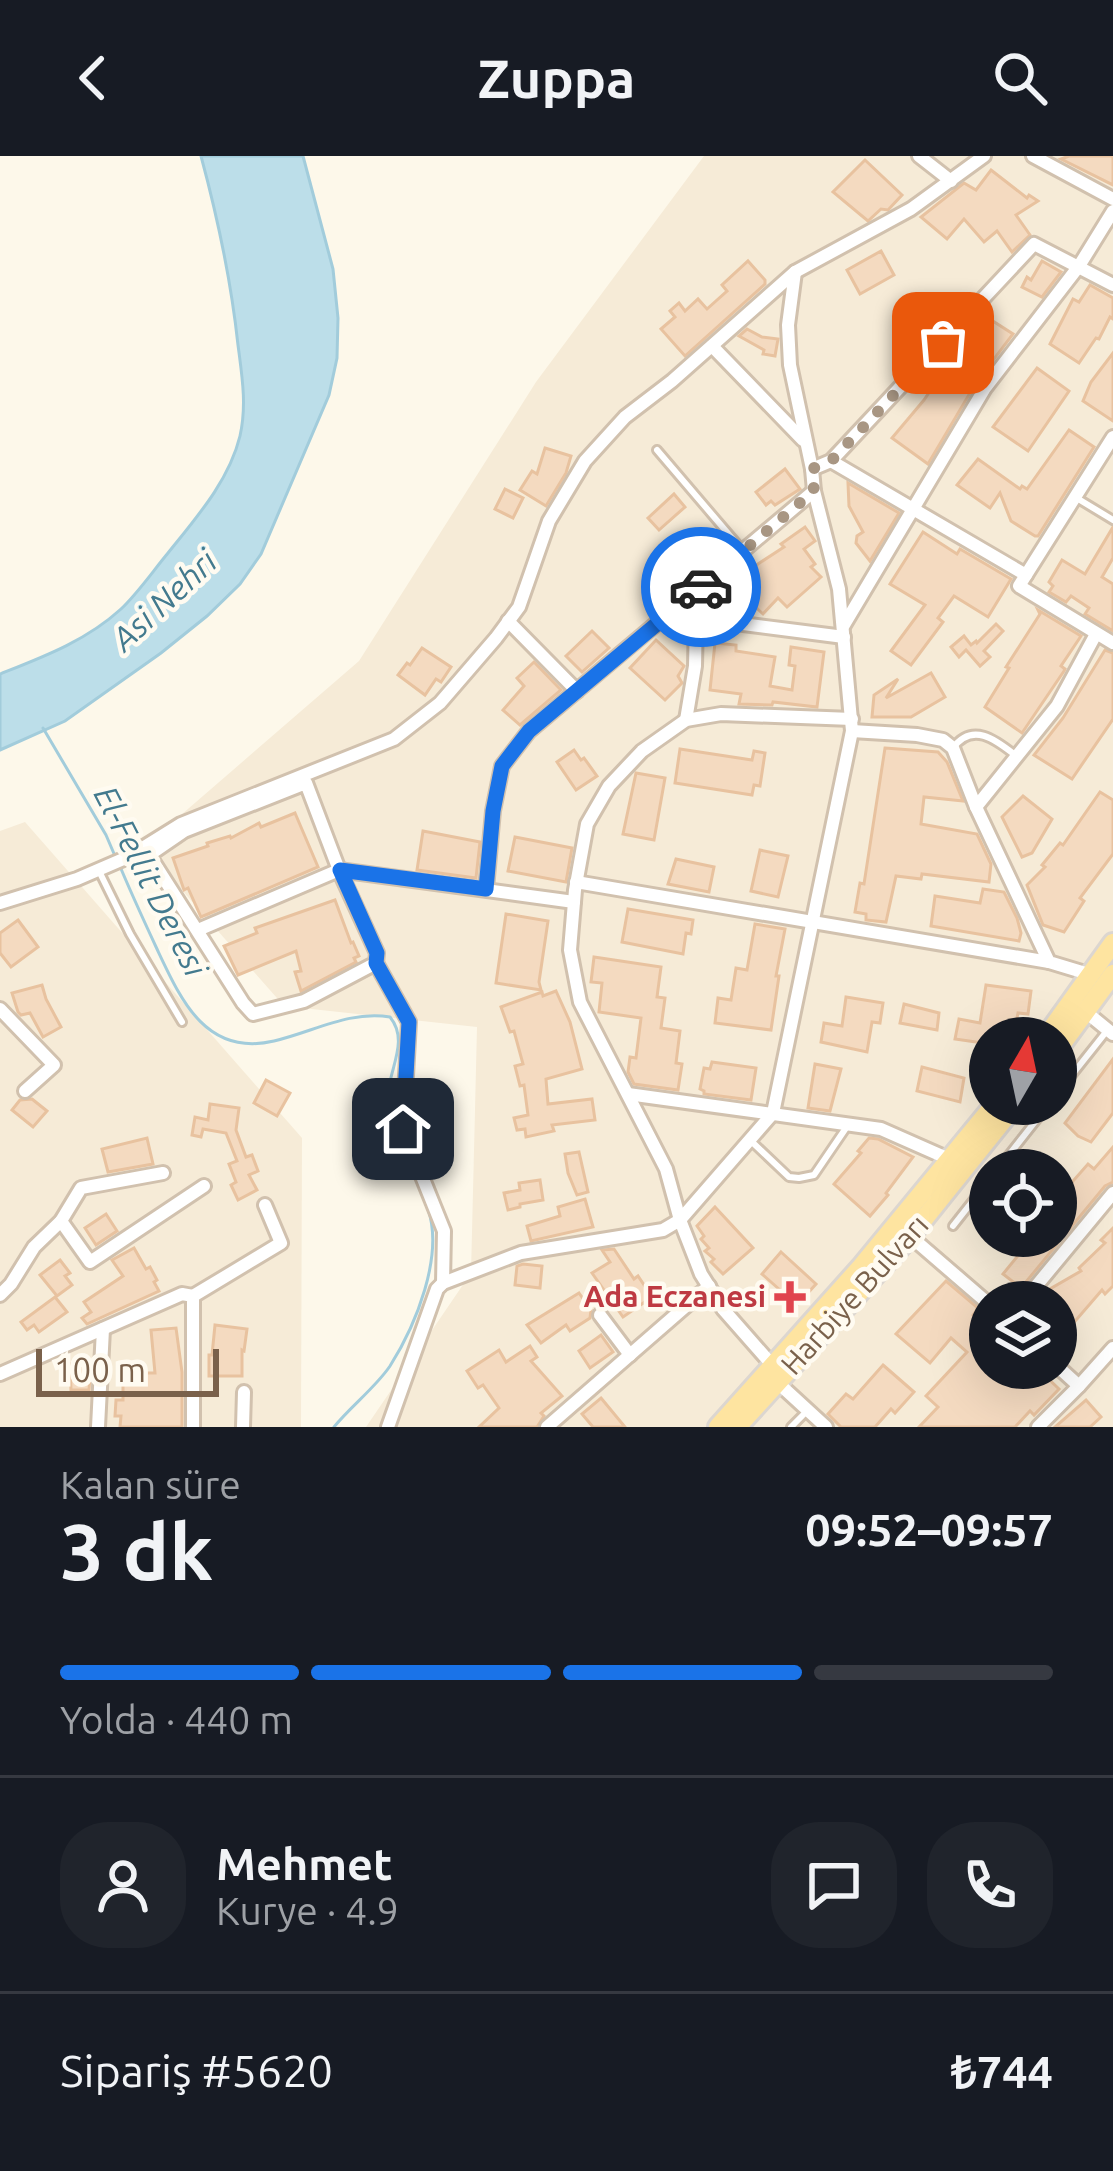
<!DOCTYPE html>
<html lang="tr">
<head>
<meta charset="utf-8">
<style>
	body { margin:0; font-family:Ubuntu,sans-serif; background:#20242c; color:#f1f3f6; height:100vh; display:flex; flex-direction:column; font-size:45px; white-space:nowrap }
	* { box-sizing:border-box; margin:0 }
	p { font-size:39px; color:#9ea1a6 }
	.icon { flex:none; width:66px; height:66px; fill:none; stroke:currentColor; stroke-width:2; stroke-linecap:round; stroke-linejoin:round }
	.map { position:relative; height:1271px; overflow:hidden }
	.drawer { display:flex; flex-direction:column; background:#171b24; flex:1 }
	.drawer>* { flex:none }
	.needle { width:78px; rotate:9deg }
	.fabs { position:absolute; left:969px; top:861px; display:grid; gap:24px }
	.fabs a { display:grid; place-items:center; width:108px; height:108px; border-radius:50%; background:#171b24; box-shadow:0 12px 48px #0002; font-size:60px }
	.scale { position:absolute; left:36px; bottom:30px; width:183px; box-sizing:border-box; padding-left:12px; border:6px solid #7a614b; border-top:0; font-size:33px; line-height:42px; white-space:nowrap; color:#7a614b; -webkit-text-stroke:9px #fffbf1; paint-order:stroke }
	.pin { position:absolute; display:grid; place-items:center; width:102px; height:102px; color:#fff; margin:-51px; border-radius:24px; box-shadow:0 6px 18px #0006 }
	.courier { position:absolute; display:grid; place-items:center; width:120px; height:120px; margin:-60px; border:9px solid #1a73e8; border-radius:50%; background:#fff; color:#222; box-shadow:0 3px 15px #0007 }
	.overview em { font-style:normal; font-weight:700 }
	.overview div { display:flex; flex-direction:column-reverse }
	.overview { display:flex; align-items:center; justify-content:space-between; height:204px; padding:0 60px }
	h1 { font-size:78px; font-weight:700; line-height:90px }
	.bar { display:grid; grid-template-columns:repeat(4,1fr); gap:18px 12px; align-content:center; height:144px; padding:0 60px }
	.bar i { height:15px; border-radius:9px; background:#363941 }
	.bar .current { background:#1a73e8 }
	.bar p { grid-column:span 4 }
	.line { display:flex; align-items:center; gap:30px; padding:0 60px; border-top:3px solid #363941 }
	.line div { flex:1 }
	.round { display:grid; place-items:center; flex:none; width:126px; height:126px; border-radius:48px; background:#20242c }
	header { display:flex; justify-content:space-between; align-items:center; height:156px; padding:0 60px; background:#171b24; font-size:54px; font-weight:700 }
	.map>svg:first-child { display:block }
	.residential { fill:#f6ebd7; fill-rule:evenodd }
	.water { fill:#bcdee9; stroke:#a2ccdb; stroke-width:3 }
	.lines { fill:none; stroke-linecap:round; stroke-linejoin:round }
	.stream { stroke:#a2ccdb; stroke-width:3 }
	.building { fill:#f4dac0; stroke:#e8c29f; stroke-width:3 }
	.lane-casing { stroke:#d1c1ae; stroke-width:12 }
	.street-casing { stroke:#d1c1ae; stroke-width:18 }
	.primary-casing { stroke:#dcd6d0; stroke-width:24 }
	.lane { stroke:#fff; stroke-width:6 }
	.street { stroke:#fff; stroke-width:12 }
	.primary { stroke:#fee4a0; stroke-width:18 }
	.done { stroke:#a89683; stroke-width:12; stroke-dasharray:0 21.6 }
	.route { stroke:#1a73e8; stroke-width:15 }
	.health-dot { fill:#e0444e; stroke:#fffbf1; stroke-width:4.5 }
	.labels { text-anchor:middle; stroke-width:9; stroke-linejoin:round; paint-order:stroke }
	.street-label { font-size:30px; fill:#7a614b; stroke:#fffbf1 }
	.health-label { font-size:30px; font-weight:bold; fill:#be3a42; stroke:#fffbf1; text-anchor:end }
	.water-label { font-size:33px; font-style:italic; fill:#437a8e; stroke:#fffbf1 }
</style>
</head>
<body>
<header><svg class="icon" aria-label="back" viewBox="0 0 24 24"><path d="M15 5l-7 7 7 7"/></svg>Zuppa<svg class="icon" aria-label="search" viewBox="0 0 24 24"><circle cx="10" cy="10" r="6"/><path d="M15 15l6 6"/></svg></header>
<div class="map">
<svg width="1113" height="1271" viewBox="0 0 1113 1271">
	<rect width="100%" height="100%" fill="#fdf8ea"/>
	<!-- residential -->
	<g class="residential">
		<path d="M704,0H1113V1271H366L471,1117L477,871L284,850L144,691L359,505L536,226ZM990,882H1056V948H990ZM990,1014H1056V1080H990ZM990,1146H1056V1212H990Z"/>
		<polygon points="25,666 302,982 301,1271 0,1271 0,675"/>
	</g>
	<!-- water -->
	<path class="water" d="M201,0H303L333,113L338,162L337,202L329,239L261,398L240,428L207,460L161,497L65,565L0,594V518C43,501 86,485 121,453C138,437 153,415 168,397C196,362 229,325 240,280C247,249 242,220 238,189C231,124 218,63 201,0Z"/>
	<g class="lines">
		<!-- stream -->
		<g class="stream">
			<polyline points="43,572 106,679 115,700"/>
			<path d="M119,708C131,737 144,765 157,793C181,844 206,901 274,885C313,876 350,854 390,861C412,888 383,920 389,949C396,985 416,1018 428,1053C444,1100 416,1169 390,1210C376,1231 350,1251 334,1271"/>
		</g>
	</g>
	<!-- building -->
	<g class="building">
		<polygon points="1069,0 1113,0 1113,29 1061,3"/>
		<polygon points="865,4 902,39 888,54 881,53 868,65 833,36"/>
		<polygon points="991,14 1027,42 1029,39 1038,45 1016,59 1030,79 1012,96 997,75 984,86 964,63 947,83 921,61 964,27 976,34"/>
		<polygon points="881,95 894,119 860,138 847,114"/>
		<polygon points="748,105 765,124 765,128 685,200 661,173 675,161 670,155 679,147 685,155 698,143 707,153 727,135 722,129"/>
		<polygon points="1042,105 1061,116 1042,141 1022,131 1027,121 1031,124"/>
		<polygon points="1090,129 1113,142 1113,163 1110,161 1099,183 1096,182 1079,207 1050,188 1073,143 1079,146"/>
		<polygon points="985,160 1013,178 988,211 962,193"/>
		<polygon points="747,173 762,181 778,183 775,200 763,198 764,194 739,180"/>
		<polygon points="1113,197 1113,265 1083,245 1091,226"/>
		<polygon points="1037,212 1069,235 1028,295 993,271"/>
		<polygon points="942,217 970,237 928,308 892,282 924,244"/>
		<polygon points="1069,274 1094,291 1038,380 1035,380 1011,365 1000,337 990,352 957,329 978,303 1020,333 1022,330 1027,333"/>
		<polygon points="545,292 571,300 566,317 546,350 520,334 532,315 537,318"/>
		<polygon points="785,313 800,333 775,349 771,345 766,349 756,336"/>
		<polygon points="848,327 899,357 870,405 856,387 857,380 863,376 849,350"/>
		<polygon points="505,333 523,342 513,362 495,353"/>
		<polygon points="674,338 685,351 659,374 648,362"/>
		<polygon points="805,371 815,385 804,393 815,408 811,411 821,421 787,451 778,442 763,458 747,443 738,452 726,440 758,408 784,391 781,388"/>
		<polygon points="1113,371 1113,402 1102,421 1113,428 1113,475 1085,458 1089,452 1071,440 1066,446 1049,436 1053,430 1049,426 1062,404 1085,418"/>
		<polygon points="923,376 957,398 960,393 1011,423 988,461 954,440 938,462 943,466 911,509 891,495 925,449 890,428"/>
		<polygon points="679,405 693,423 665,447 646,424 659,413 663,419"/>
		<polygon points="1038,454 1081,480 1061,510 1065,513 1064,515 1022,577 985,551 1009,512 1006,511 1040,458"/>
		<polygon points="996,468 1003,475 984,495 990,501 980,510 966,494 959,501 951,491 964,480 971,489 976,485 977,487"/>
		<polygon points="592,475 609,492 582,516 566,500"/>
		<polygon points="656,484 684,510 678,520 682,527 665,544 630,512"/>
		<polygon points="715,487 736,489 736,495 775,501 770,530 792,534 795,510 789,509 791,491 824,496 817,551 773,546 772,549 739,548 741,538 710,534"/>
		<polygon points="422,492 451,511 441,526 436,523 425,539 398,519 407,507 410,509"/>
		<polygon points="1105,494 1113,497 1113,563 1072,623 1034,599 1063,562"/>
		<polygon points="534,506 561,534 520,569 503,554 524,530 517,522"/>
		<polygon points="931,517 945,541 911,561 872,561 874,539 898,523 886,542"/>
		<polygon points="885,592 938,596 947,606 963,645 924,641 921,668 977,678 991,708 989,726 922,718 921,723 896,720 886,766 866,764 866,758 855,756 860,727 864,728"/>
		<polygon points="680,593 752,604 754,595 765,597 760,630 754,629 752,639 675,627"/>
		<polygon points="574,594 581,604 584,602 597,620 576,634 557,606"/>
		<polygon points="636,617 665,622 654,684 623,678"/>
		<polygon points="1100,636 1113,644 1113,698 1080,742 1084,745 1064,776 1043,769 1027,729 1045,711 1042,709 1060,687 1063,689"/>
		<polygon points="1023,640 1052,663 1032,697 1022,701 1002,661"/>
		<polygon points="295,657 318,711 201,761 188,732 184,734 173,702 208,690 207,687 230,680 231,682 259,667 261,671"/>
		<polygon points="423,675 480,686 476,722 417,714"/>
		<polygon points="515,681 572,692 566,726 508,715"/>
		<polygon points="760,694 788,700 778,741 751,735"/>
		<polygon points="676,703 714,711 709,736 668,728"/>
		<polygon points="983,733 1004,736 1017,762 1021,777 1019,785 931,770 935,740 980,747"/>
		<polygon points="335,744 351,787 353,786 359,800 354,802 356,806 301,835 295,816 301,815 296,795 238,819 224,790 257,777 255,772"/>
		<polygon points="628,753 693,764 691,778 686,777 683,798 622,786"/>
		<polygon points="506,758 548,765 539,826 541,834 496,827"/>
		<polygon points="18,764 38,791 11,811 0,797 0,777"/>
		<polygon points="755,768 785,773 776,820 779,820 771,874 715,867 718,842 731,844 736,812 747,814"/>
		<polygon points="594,801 661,811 657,841 665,842 661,872 680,875 676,907 682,908 678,934 634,928 628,916 630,901 636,902 641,862 599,856 602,827 591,826"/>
		<polygon points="42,829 46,843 61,871 43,881 30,857 21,859 18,856 12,837"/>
		<polygon points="986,829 1031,835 1028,858 1018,857 1013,882 990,882 990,888 955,883 959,863 980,867"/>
		<polygon points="556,835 570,866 582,913 546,923 548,948 592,943 595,964 552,969 554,975 526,981 525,973 517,974 514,962 528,959 524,929 520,930 515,910 523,908 514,875 510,876 501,851 542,836 543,840"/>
		<polygon points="846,841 883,847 880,867 872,866 867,896 821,886 824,867 842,870"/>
		<polygon points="904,848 939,857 937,874 900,867"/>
		<polygon points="1113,903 1113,957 1091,986 1078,980 1065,967"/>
		<polygon points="712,906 756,912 751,944 704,938 704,935 700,933 704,912 710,913"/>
		<polygon points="815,908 841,913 830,955 808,952"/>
		<polygon points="922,911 964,922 960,946 917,935"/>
		<polygon points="266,924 290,937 277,960 254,947"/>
		<polygon points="32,943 47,955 33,971 12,954 20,944"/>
		<polygon points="210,948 239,952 236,974 246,1001 252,999 258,1015 249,1019 257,1034 238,1044 231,1029 236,1026 229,1008 237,1005 226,977 203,973 201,981 192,979 195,961 208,964"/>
		<polygon points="147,982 153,1008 108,1016 102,993"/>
		<polygon points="869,982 878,983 913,1001 886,1037 888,1039 870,1060 834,1028 861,997 858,995"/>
		<polygon points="1113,991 1113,1026 1105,1030 1021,1132 1003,1118 1034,1080 1056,1080 1056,1054 1064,1045 1059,1041 1088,1008 1094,1013"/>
		<polygon points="579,996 588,1036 577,1039 568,1017 565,998"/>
		<polygon points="540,1024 543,1044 520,1048 520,1051 508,1054 504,1037 520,1034 519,1027"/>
		<polygon points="585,1043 593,1071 531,1085 527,1070 560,1060 558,1051"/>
		<polygon points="715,1051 753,1092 723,1118 711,1106 714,1103 705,1095 709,1092 701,1083 704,1080 697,1070"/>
		<polygon points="106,1058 117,1075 96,1089 85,1072"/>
		<polygon points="1113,1072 1113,1130 1105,1138 1102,1134 1071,1170 1056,1157 1056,1146 1049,1146 1050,1133 1081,1115 1079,1112 1105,1087 1101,1084"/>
		<polygon points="134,1092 146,1113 150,1111 157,1124 154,1126 159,1135 87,1168 82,1162 91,1156 84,1146 123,1120 112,1104"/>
		<polygon points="614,1093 634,1123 638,1120 652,1141 623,1161 592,1117 610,1106 602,1094"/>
		<polygon points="781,1096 816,1128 797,1149 762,1118"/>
		<polygon points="60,1104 70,1117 65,1120 72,1129 57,1140 40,1119"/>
		<polygon points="523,1108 542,1110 540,1132 515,1129 517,1110"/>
		<polygon points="946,1125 978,1152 973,1159 990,1175 990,1212 1037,1212 1059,1233 1034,1259 1030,1255 1015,1271 919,1271 938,1251 926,1240 967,1196 951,1182 930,1207 896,1178"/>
		<polygon points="579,1137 591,1154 590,1162 570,1175 566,1169 541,1187 527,1169"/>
		<polygon points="55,1141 67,1156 39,1176 34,1169 27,1174 21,1166"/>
		<polygon points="215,1169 247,1173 244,1195 242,1194 242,1220 209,1220 209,1199 212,1199"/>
		<polygon points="176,1172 182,1216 182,1271 120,1271 121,1260 115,1260 116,1244 123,1244 123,1217 155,1217 151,1174"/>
		<polygon points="601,1179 613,1196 590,1212 579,1195"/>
		<polygon points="530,1190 537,1201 531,1205 562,1240 541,1257 544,1260 537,1271 479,1271 499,1252 483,1229 478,1232 467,1215 499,1194 506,1206"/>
		<polygon points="91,1207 89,1234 71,1234 70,1208"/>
		<polygon points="883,1209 914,1236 895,1257 891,1253 875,1271 841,1271 828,1258 846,1238 853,1243"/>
		<polygon points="601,1242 625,1271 593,1271 582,1258"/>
		<polygon points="1086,1244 1101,1261 1090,1271 1055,1271"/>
	</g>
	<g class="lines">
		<!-- lane casing -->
		<g class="lane-casing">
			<g id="lane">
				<polyline points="657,294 743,395"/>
				<polyline points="1075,341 1113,364"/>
				<path d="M953,592C972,566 995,583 1015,599"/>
				<polyline points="100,717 130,778 182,866"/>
				<polyline points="1056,939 1106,876"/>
				<polyline points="750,984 789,1021 799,1022 814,1019 848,969"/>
				<polyline points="997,1014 1049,948"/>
				<polyline points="953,1070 990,1023"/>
				<polyline points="791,1271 806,1256"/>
			</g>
		</g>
		<!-- street casing -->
		<g class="street-casing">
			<g id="street">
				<polyline points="919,0 951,25"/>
				<polyline points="1033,0 1113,43"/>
				<polyline points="712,190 803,284"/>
				<polyline points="1113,281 1019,430 1113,487"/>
				<polyline points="831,305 1026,419"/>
				<polyline points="812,313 831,305 1034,88 1113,129"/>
				<polyline points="677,452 696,462 695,510 686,564"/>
				<polyline points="696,462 844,481"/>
				<polyline points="508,465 577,535"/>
				<polyline points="844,469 985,232 1079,110 1113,55"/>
				<polyline points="852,575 917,579 943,584 953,592 976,651 1049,806 1092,819"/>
				<polygon points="306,627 339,714 377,797 376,807 304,845 253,858 243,847 149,699 184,675"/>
				<polyline points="976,651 1057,550 1096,478"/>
				<polyline points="576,726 1049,806"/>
				<polyline points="486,733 493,655 502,610 529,575 814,335"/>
				<polyline points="0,747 77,723 128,701 181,668 394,583 440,547 496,482 519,451 549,365 585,305 625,261 672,225 795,116 911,53 984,0"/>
				<polyline points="198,774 339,714 574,746"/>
				<polyline points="376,807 409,866 403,973 444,1075 443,1127"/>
				<polyline points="0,853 54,909 25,935"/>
				<polyline points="1086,856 1113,878"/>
				<polyline points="628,938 881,973 949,1003"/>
				<polyline points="61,1065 90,1106 204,1030"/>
				<polyline points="910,1080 990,1149"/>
				<polyline points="0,1139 11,1128 34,1091 61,1065 81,1032 163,1017"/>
				<polyline points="193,1140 281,1087 265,1049"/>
				<polyline points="1023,1146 1113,1037"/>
				<polyline points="600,1159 630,1199"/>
				<polyline points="773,1210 723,1153 701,1118 680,1064 666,1013 580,846 570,794 575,734 587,668 609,630 642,595 686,564 721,558 852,563"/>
				<polyline points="0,1218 173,1142 182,1138 193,1140 193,1271"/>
				<polyline points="777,1226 826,1271"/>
				<polyline points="1079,1230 1113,1192"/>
				<polyline points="98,1271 103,1173"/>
				<polyline points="243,1271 244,1236"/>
				<polyline points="388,1271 437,1133 443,1127 521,1097 663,1074 680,1064 773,957 852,575 839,433 814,335 812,313 790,209 788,169 795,116"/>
				<polyline points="547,1271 709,1130"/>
				<polyline points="1038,1271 1079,1230 1056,1209"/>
			</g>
		</g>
		<!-- primary casing -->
		<g class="primary-casing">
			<g id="primary">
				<polyline points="1045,882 1113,787"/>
				<polyline points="1056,896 1113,818"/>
				<polyline points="718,1271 861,1111 995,948"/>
				<polyline points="737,1271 907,1084 1016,948"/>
			</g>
		</g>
		<!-- lane -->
		<use href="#lane" class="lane"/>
		<!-- street -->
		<use href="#street" class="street"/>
		<!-- primary -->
		<use href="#primary" class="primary"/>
	</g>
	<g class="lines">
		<!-- done -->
		<polyline class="done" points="701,431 814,335 812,313 831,305 943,187"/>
		<!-- route -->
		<polyline class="route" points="403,973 409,866 376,807 377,797 340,714 486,733 493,655 502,610 529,575 701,431"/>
	</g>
	<!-- markers -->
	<path class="health-dot" d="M784 1123h12v12h12v12h-12v12h-12v-12h-12v-12h12z"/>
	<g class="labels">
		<!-- street labels -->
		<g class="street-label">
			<text transform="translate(855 1139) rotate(-48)" y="10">Harbiye Bulvarı</text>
		</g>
		<!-- health labels -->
		<g class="health-label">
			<text x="766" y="1151">Ada Eczanesi</text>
		</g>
		<!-- water labels -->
		<g class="water-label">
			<text transform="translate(164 444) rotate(-43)" y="12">Asi Nehri</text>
			<text transform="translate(151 725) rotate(63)" y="12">El-Fellit Deresi</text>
		</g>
	</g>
</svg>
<div class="fabs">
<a><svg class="needle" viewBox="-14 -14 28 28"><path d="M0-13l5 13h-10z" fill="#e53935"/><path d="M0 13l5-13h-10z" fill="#9ea1a6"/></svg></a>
<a><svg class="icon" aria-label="locate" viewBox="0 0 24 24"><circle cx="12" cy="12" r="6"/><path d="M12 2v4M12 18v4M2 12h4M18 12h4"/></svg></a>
<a><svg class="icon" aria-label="layers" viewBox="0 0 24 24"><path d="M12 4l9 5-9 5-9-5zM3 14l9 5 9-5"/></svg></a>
</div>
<div class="scale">100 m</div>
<div class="pin" style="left:943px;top:187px;background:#ea580c"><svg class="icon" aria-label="bag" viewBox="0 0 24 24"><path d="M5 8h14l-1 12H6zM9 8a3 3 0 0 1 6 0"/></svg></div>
<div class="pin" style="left:403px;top:973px;background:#1f2937"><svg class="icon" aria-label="home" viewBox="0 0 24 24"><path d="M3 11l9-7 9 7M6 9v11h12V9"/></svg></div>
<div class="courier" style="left:701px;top:431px"><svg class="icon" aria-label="car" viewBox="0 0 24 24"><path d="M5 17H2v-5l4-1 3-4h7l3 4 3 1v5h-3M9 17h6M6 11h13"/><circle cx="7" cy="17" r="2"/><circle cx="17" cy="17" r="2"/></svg></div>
</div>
<section class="drawer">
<div class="overview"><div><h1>3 dk</h1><p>Kalan süre</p></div><em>09:52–09:57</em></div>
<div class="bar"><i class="current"></i><i class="current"></i><i class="current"></i><i></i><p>Yolda · 440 m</p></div>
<div class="line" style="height:216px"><a class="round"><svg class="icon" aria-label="person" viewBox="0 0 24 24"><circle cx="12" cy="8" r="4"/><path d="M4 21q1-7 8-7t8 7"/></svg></a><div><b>Mehmet</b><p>Kurye · 4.9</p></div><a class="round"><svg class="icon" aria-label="chat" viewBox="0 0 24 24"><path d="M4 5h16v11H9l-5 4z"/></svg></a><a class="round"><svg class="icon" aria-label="phone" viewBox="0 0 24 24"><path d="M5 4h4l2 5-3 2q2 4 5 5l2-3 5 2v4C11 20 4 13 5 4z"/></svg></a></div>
<div class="line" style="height:156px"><div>Sipariş #5620</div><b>₺744</b></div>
</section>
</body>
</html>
